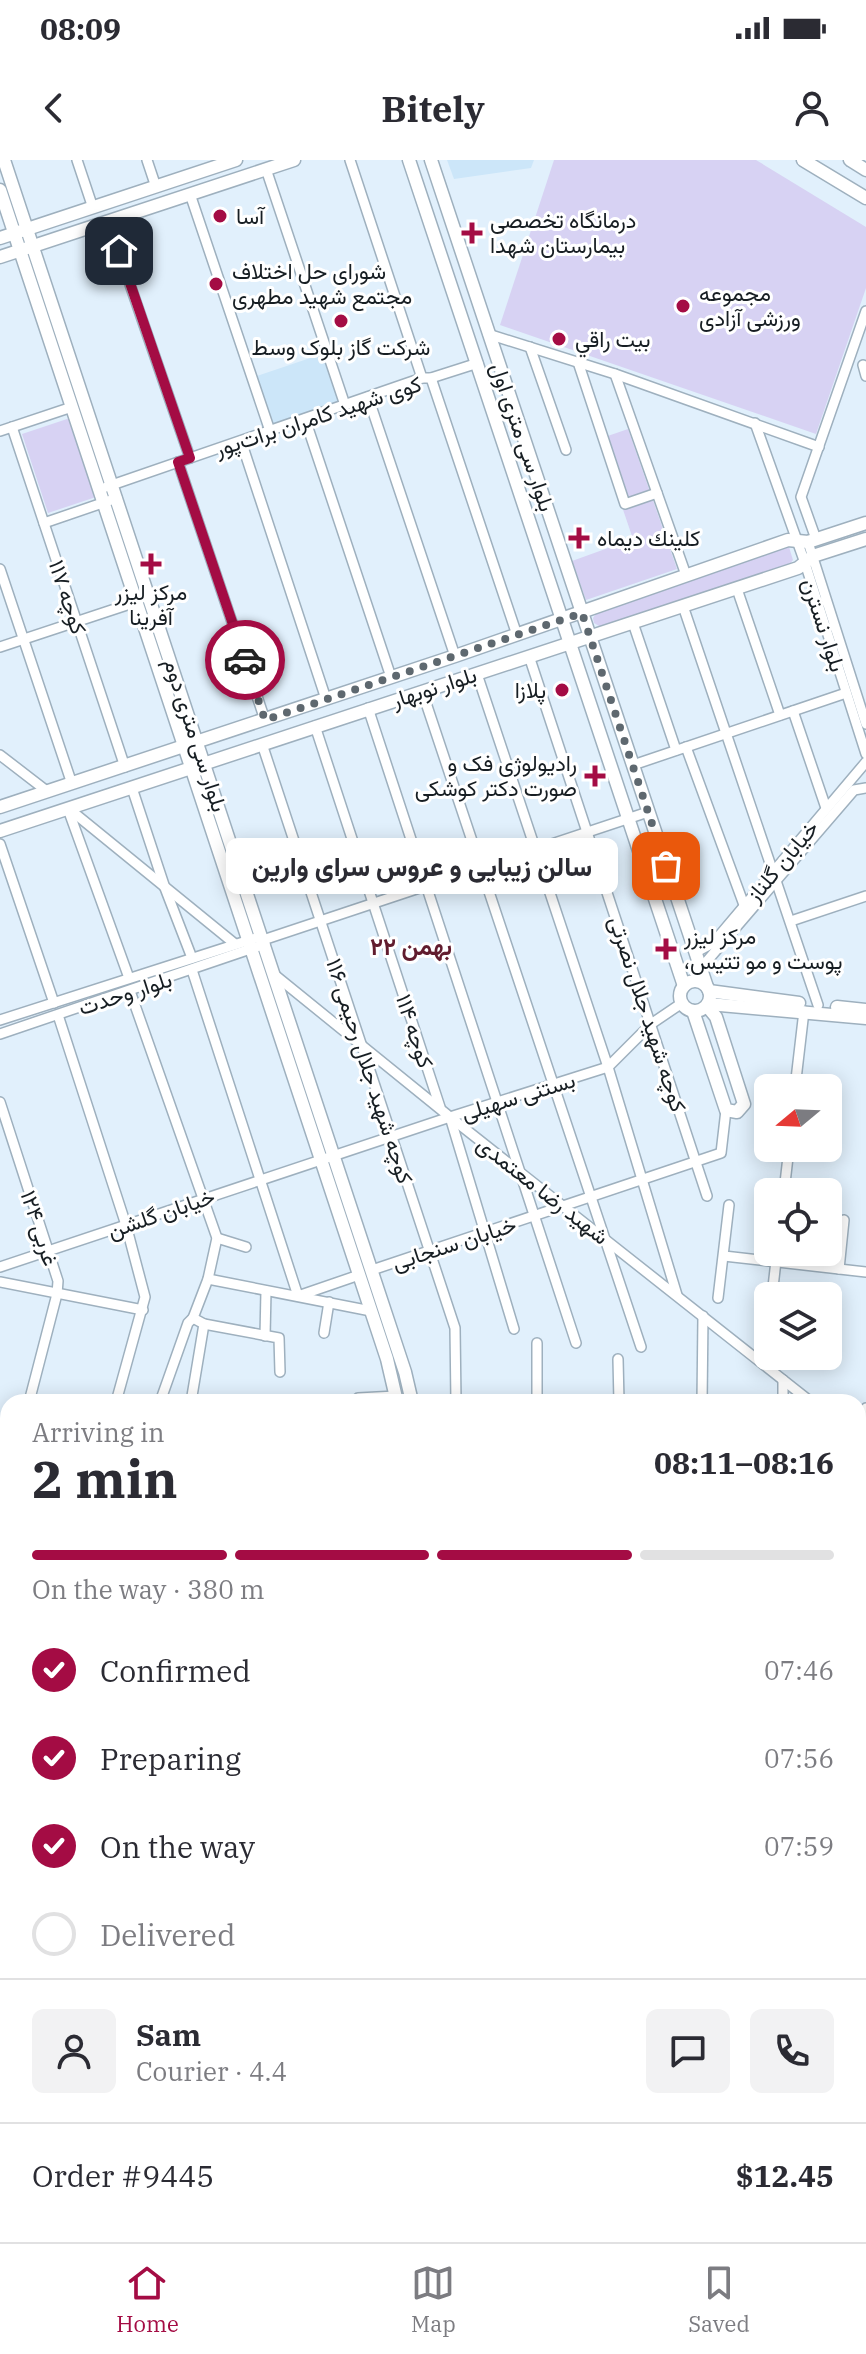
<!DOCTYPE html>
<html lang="en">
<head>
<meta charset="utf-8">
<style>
	body { margin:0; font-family:"IBM Plex Serif",Vazirmatn,serif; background:#f2f2f3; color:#2b2b33; height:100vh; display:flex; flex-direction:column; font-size:30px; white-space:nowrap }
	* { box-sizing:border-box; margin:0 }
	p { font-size:26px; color:#7c7c81 }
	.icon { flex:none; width:44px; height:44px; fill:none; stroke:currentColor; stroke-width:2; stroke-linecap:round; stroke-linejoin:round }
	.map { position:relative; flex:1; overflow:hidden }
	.drawer { position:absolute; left:0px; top:1234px; width:866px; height:848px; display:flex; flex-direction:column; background:#fff; border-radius:24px 24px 0 0; box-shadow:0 4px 20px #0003 }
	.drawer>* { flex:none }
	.needle { width:52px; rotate:251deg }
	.buttons { position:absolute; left:754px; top:914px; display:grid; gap:16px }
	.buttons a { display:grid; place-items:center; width:88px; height:88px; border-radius:12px; background:#fff; box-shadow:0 4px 20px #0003; font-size:40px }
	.pin { position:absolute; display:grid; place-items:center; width:68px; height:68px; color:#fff; margin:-34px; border-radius:16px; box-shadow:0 4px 12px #0006 }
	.courier { position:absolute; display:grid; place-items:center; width:80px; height:80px; margin:-40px; border:6px solid #a40c44; border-radius:50%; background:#fff; color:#222; box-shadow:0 2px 10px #0007 }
	.bubble { position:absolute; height:56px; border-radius:12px; background:#fff; box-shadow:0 4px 20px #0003; font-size:26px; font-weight:800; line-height:56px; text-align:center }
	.headline em { font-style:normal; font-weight:800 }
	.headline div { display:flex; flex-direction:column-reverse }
	.headline { display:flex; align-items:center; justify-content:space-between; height:136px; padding:0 32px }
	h1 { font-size:52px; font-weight:800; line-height:60px }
	.bar { display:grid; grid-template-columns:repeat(4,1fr); gap:12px 8px; align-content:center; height:96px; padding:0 32px }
	.bar i { height:10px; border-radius:6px; background:#e1e1e2 }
	.bar .selected { background:#a40c44 }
	.bar p { grid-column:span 4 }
	.line { display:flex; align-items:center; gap:20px; padding:0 32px; border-top:2px solid #e1e1e2 }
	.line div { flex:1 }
	.round { display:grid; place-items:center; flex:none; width:84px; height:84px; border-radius:12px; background:#f2f2f3 }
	ol { padding:0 32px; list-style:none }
	li { display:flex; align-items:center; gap:24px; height:88px }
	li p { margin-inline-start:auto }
	li .icon { padding:8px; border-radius:50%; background:#a40c44; color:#fff; stroke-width:4 }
	li:last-child { color:#7c7c81 }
	li i { width:44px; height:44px; border:4px solid #e1e1e2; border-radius:50% }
	.status { display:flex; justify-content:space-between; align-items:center; height:56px; padding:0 40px; background:#fff; direction:ltr }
	.status svg { height:22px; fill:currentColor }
	header { display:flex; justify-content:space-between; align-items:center; height:104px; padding:0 32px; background:#fff; font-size:36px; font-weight:800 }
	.tabs { display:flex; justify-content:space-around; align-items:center; height:112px; border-top:2px solid #e1e1e2; background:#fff; font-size:22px; color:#7c7c81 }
	.tabs a { display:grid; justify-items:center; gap:4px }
	.tabs .selected { color:#a40c44 }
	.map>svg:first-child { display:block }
	.built { fill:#cce6f9 }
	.green { fill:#d7d2f3 }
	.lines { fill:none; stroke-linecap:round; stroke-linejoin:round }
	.minor-casing { stroke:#9eb0be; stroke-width:12 }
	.major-casing { stroke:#9eb0be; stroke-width:15 }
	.highway-casing { stroke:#9eb0be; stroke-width:17 }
	.minor { stroke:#fff; stroke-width:9 }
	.major { stroke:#fff; stroke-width:12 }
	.highway { stroke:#fff; stroke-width:14 }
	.done { stroke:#5e686f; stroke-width:8; stroke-dasharray:0 14.4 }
	.route { stroke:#a40c44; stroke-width:10 }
	.poi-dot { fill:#a40c44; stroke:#fff; stroke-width:3 }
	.labels { text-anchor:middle; stroke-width:6; stroke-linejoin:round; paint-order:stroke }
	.poi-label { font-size:22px; fill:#171e23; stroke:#fff; text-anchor:start }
	.street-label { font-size:22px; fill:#171e23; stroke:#fff }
	.neighbourhood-label { font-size:24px; font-weight:bold; fill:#611c2e; stroke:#fff }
</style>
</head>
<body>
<div class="status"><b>08:09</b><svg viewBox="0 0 49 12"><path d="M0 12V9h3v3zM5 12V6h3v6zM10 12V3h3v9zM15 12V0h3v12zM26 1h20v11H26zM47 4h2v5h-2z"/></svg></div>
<header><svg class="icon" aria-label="back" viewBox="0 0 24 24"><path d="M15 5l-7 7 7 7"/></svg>Bitely<svg class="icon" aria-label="person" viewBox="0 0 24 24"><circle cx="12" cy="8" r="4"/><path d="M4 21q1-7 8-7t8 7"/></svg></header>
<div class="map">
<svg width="866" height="2082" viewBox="0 0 866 2082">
	<rect width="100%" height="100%" fill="#e1f0fc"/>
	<!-- built -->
	<g class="built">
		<polygon points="447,0 534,0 531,8 454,19"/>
		<polygon points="325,193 341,242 271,265 254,217"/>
	</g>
	<!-- green -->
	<g class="green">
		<polygon points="554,0 756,0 866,67 866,128 816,274 500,165"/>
		<polygon points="70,258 96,337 48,353 22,274"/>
		<polygon points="628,269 677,409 586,440 572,401 633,379 599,279"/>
		<polygon points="784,385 789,387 793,400 790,404 604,469 594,463 593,458 598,451"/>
		<polygon points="0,1779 8,1783 8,1835 0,1831"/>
		<polygon points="0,1885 8,1889 8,1945 0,1941"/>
		<polygon points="314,2074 451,2074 476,2082 337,2082"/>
		<polygon points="638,2074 731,2074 741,2082 648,2082"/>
	</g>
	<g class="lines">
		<!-- minor casing -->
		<g class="minor-casing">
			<g id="minor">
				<polyline points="77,0 93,48"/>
				<polyline points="147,0 156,27"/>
				<polyline points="350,0 422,218"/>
				<polyline points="266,9 345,245"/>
				<polyline points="190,34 270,271"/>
				<polyline points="108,61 190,298"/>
				<polyline points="488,174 615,214 819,287"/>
				<polyline points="530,187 566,290"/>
				<polyline points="578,202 625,344 657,333"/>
				<polyline points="863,205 866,216"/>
				<polyline points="615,214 686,415"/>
				<polyline points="431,218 517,475"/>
				<polyline points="368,237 455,496"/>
				<polyline points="305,259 391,517"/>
				<polyline points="755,263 805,403 866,594"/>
				<polyline points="12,267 125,607"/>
				<polyline points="0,271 72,247"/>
				<polyline points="241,281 326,539"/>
				<polyline points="178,302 265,560"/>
				<polyline points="106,327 422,218 431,218 478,203"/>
				<polyline points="44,363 117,338"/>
				<polyline points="816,379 801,337 866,151"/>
				<polyline points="808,382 866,564"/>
				<polyline points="0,409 72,624"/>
				<polyline points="737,429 780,555"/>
				<polyline points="683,446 818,845"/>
				<polyline points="633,463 676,590"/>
				<polyline points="0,487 136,442"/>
				<polyline points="529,496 707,1036"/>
				<polyline points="477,514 608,907 677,1135"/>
				<polyline points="422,531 641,1187"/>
				<polyline points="368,548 576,1183"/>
				<polyline points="793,551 826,648"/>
				<polyline points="315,566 440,947"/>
				<polyline points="262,584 455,1168 456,1242"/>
				<polyline points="686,587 744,745"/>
				<polyline points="0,595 48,632"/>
				<polyline points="633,605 846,533"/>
				<polyline points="132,628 165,728 192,798"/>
				<polyline points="68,648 235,784"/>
				<polyline points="69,652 129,818"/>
				<polyline points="0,684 54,843"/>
				<polyline points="791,761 866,736"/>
				<polyline points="263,780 648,652"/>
				<polyline points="693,786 700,790 713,783 866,602"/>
				<polyline points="701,808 854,630 866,628"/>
				<polyline points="192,810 298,1136 359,1115"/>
				<polyline points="276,816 450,957 811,1242"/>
				<polyline points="130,831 217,1078 208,1119 193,1158 204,1164 279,1178 280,1212"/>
				<polyline points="58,855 126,1065 145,1137 116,1242"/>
				<polyline points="0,860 262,776"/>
				<polyline points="0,874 265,784"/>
				<polyline points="795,928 804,851"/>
				<polyline points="0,942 58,1121 57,1134 29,1242"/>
				<polyline points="450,957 514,1169"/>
				<polyline points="784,1032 789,988"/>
				<polyline points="217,1078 246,1087"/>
				<polyline points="724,1096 866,1112"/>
				<polyline points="0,1107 450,957 608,907 651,864 682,843"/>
				<polyline points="839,1109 844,1060"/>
				<polyline points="372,1110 721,993 726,950"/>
				<polyline points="208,1119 371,1151"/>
				<polyline points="0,1122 143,1150"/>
				<polyline points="772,1136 777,1092"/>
				<polyline points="718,1138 729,1045"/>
				<polyline points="324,1173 329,1142"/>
				<polyline points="265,1176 266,1131"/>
				<polyline points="618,1199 619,1242"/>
				<polyline points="765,1205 768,1175"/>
				<polyline points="358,1238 396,1236"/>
				<polyline points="160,1242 188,1163 193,1158"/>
				<polyline points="191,1242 204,1164"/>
				<polyline points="537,1242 537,1183"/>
				<polyline points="702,1242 703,1156"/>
				<polyline points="783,1242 783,1220"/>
				<polyline points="0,1288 8,1290"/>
				<polyline points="0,1346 8,1319"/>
				<polyline points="861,1405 861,1292 866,1248"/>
				<polyline points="0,1410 8,1410"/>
				<polyline points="0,1449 8,1453"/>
				<polyline points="0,1519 8,1522"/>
				<polyline points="0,1545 8,1549"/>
				<polyline points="0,1604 8,1606"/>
				<polyline points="858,1740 866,1740"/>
				<polyline points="858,1932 866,1936"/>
				<polyline points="858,1957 866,1961"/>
				<polyline points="0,2044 8,2068"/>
				<polyline points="858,2062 866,2062"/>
				<polyline points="10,2074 11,2082"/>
				<polyline points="60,2074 62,2082"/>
				<polyline points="739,2074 755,2082"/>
				<polyline points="785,2082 786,2074"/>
			</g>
		</g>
		<!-- major casing -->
		<g class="major-casing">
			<g id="major">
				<polyline points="4,0 405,1212 412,1242"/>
				<polyline points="409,0 684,826"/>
				<polyline points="431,0 707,827"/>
				<polyline points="803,0 866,38"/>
				<polyline points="850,0 866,10"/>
				<polyline points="0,30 387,1199 397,1242"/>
				<polyline points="0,78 236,0"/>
				<polyline points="0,97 294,0"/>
				<polyline points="0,647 455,496 788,380 808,382 866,363"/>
				<polyline points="0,671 798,408 813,396 866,379"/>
				<circle cx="695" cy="836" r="15"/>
				<polyline points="709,831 799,843"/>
				<polyline points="709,844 866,858"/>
				<polyline points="837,847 866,850"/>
				<polyline points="693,851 726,950 737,952 744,944 716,857 707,846"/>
				<polyline points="0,1352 8,1354"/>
				<polyline points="0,1368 8,1370"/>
				<polyline points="858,1405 866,1405"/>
				<polyline points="858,1420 866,1420"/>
				<polyline points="0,1756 8,1759"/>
				<polyline points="0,1769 8,1773"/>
				<polyline points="0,1948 8,1952"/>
				<polyline points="0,1965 8,1969"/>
				<polyline points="189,2074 189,2082"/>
				<polyline points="297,2074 321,2082"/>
				<polyline points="632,2074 640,2082"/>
				<polyline points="198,2082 200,2074"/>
				<polyline points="209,2082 211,2074"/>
				<polyline points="223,2082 227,2074"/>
				<polyline points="258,2082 274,2082"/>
			</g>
		</g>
		<!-- highway casing -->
		<g class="highway-casing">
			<g id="highway">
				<polyline points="0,1847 8,1850"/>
				<polyline points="0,1866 8,1870"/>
				<polyline points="499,2074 521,2082"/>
				<polyline points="556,2074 580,2082"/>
			</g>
		</g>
		<!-- minor -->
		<use href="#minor" class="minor"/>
		<!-- major -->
		<use href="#major" class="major"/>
		<!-- highway -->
		<use href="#highway" class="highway"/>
	</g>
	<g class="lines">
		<!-- done -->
		<polyline class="done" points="245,500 265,560 582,453 666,706"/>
		<!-- route -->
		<polyline class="route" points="119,91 190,298 178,302 245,500"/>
	</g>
	<!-- markers -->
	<g class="poi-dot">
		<circle cx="220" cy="56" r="8"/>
		<path d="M468 61h8v8h8v8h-8v8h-8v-8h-8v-8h8z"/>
		<circle cx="216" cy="124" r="8"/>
		<circle cx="683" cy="146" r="8"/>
		<circle cx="341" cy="161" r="8"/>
		<circle cx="559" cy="179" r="8"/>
		<path d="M575 366h8v8h8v8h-8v8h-8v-8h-8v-8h8z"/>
		<path d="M147 392h8v8h8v8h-8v8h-8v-8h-8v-8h8z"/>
		<circle cx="562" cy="530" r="8"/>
		<path d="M591 604h8v8h8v8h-8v8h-8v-8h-8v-8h8z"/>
		<path d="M662 777h8v8h8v8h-8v8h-8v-8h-8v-8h8z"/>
	</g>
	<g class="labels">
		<!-- poi labels -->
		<g class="poi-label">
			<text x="236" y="64">آسا</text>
			<text x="490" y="68">درمانگاه تخصصی<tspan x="490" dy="25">بیمارستان شهدا</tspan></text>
			<text x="232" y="119">شورای حل اختلاف<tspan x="232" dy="25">مجتمع شهید مطهری</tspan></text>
			<text x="699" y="141">مجموعه<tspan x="699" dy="25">ورزشی آزادی</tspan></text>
			<text x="575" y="187">بيت راقي</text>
			<text x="341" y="195" text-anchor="middle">شرکت گاز بلوک وسط</text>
			<text x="597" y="386">كلينك ديماه</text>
			<text x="151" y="440" text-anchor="middle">مرکز لیزر<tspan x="151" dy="25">آفرینا</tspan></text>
			<text x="546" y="538" text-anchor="end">پلازا</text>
			<text x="577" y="611" text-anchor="end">رادیولوژی فک و<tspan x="577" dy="25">صورت دکتر کوشکی</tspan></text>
			<text x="684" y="784">مرکز لیزر<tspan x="684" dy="25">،پوست و مو تتیس</tspan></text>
		</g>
		<!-- street labels -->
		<g class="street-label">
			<text transform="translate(318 256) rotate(-18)" y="8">کوی شهید کامران برات‌پور</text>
			<text transform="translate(523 277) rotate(71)" y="8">بلوار سی متری اول</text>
			<text transform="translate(68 437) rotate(72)" y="8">کوچه ۱۱۷</text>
			<text transform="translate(824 465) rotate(72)" y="8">بلوار نسترن</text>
			<text transform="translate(434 527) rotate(-18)" y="8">بلوار نوبهار</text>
			<text transform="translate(196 575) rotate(72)" y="8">بلوار سی متری دوم</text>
			<text transform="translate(782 701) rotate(-50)" y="8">خیابان گلناز</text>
			<text transform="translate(125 833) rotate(-18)" y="8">بلوار وحدت</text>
			<text transform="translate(648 854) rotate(72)" y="8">کوچه شهید جلال نصرتی</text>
			<text transform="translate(415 871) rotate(72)" y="8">کوچه ۱۱۴</text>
			<text transform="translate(370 911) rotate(72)" y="8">کوچه شهید جلال رحیمی ۱۱۶</text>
			<text transform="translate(518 936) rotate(-17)" y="8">بستنی سهیلی</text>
			<text transform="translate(543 1030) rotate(38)" y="8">شهید رضا معتمدی</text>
			<text transform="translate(161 1053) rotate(-19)" y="8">خیابان گلشن</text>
			<text transform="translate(40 1068) rotate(72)" y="8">۱۲۴ غربی</text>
			<text transform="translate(454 1083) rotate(-18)" y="8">خیابان سنجابی</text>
		</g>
		<!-- neighbourhood labels -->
		<g class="neighbourhood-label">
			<text x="411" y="795">۲۲ بهمن</text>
		</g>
	</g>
</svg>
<div class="buttons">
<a><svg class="needle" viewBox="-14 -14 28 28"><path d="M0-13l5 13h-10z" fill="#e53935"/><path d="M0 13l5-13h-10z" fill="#7c7c81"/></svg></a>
<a><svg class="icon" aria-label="locate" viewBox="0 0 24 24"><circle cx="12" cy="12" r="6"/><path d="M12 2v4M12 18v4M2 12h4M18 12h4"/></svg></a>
<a><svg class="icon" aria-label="layers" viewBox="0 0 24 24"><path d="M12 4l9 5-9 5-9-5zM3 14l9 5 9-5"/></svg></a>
</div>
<div class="pin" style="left:666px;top:706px;background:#ea580c"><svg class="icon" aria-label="bag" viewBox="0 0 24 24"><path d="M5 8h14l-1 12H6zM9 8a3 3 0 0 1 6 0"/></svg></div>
<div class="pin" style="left:119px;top:91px;background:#1f2937"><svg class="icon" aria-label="home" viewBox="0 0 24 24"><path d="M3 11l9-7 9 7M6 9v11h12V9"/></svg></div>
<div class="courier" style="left:245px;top:500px"><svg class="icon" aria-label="car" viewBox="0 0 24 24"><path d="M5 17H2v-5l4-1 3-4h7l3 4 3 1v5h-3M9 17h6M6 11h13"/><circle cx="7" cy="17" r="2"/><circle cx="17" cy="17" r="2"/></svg></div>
<div class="bubble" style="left:226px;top:678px;width:392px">سالن زیبایی‌ و عروس سرای وارین</div>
<section class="drawer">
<div class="headline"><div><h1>2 min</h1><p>Arriving in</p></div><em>08:11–08:16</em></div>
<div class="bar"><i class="selected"></i><i class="selected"></i><i class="selected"></i><i></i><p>On the way · 380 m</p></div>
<ol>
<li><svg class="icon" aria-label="check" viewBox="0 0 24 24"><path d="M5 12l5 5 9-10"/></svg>Confirmed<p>07:46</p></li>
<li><svg class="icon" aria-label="check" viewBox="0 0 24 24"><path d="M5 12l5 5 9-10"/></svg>Preparing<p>07:56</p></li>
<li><svg class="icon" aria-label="check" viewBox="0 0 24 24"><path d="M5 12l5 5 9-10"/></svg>On the way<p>07:59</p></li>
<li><i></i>Delivered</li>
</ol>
<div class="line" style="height:144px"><a class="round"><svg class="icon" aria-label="person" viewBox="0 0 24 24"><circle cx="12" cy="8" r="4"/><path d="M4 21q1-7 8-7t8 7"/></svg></a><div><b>Sam</b><p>Courier · 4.4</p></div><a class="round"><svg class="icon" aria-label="chat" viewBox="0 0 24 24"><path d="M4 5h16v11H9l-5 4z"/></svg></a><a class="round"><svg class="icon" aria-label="phone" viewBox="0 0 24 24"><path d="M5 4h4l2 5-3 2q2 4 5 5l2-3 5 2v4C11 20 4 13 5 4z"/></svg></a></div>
<div class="line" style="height:104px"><div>Order #9445</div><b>$12.45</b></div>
</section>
</div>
<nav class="tabs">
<a class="selected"><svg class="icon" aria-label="home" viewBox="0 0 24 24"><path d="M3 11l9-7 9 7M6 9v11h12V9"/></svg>Home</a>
<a><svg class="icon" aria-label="map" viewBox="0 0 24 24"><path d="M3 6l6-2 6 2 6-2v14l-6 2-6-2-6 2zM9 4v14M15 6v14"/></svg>Map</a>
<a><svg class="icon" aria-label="saved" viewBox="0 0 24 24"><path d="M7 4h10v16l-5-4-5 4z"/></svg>Saved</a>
</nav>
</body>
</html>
